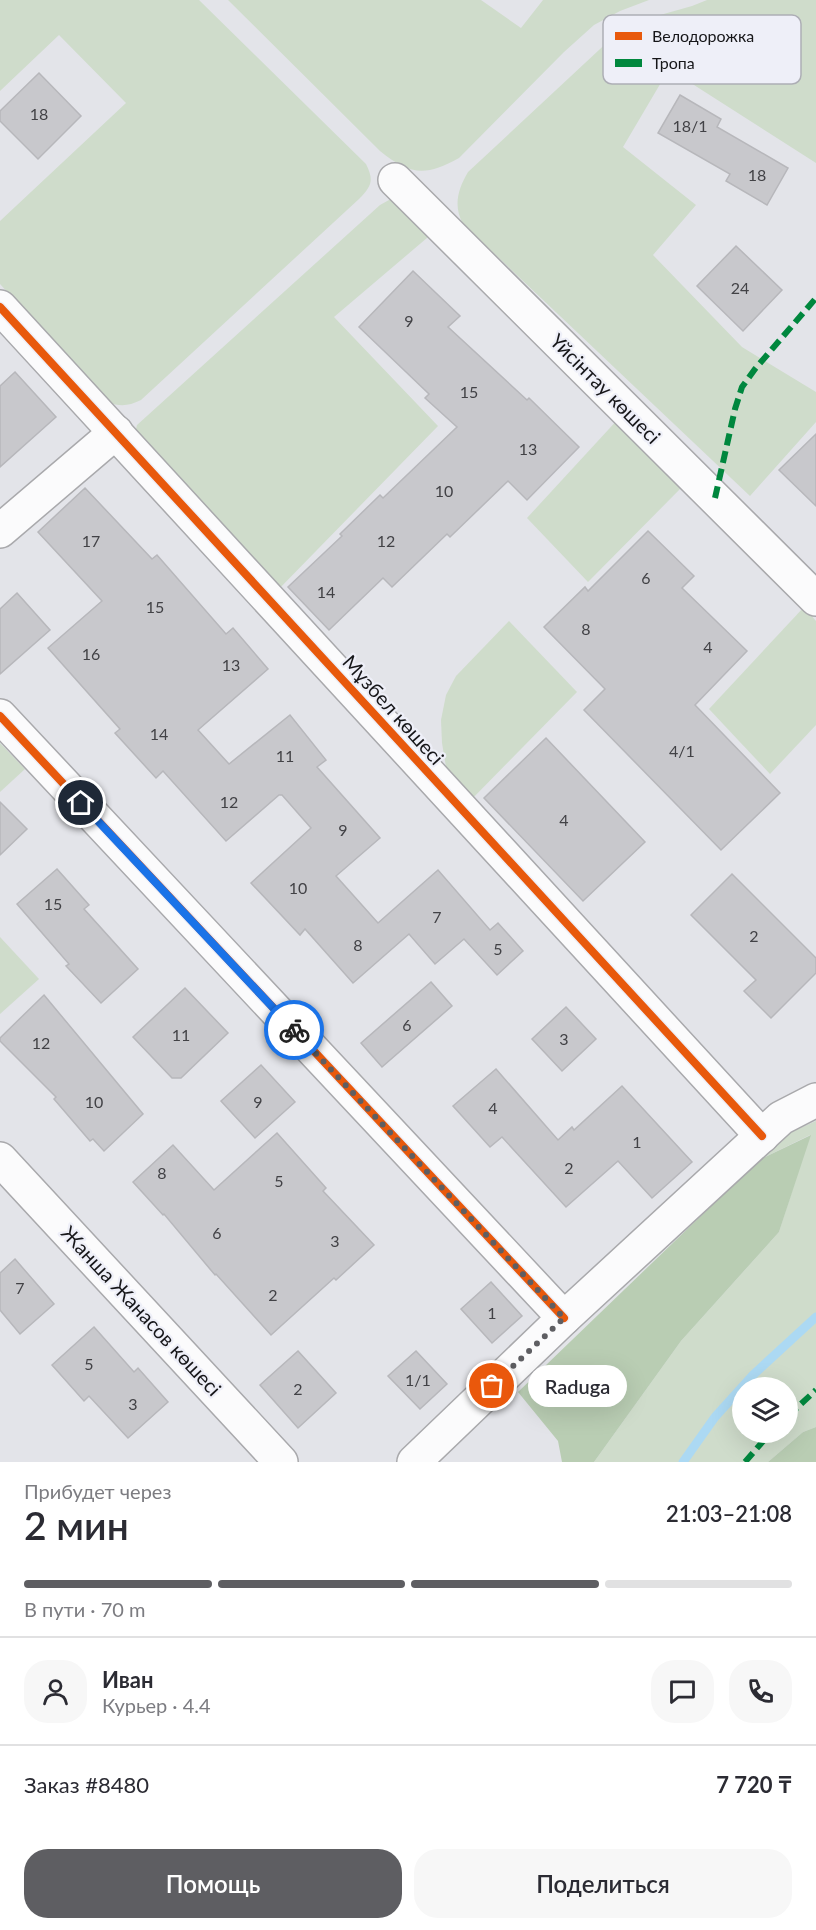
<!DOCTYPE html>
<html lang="ru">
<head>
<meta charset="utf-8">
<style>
	body { margin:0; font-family:Lato,sans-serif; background:#f7f7f7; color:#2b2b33; height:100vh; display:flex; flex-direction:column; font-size:22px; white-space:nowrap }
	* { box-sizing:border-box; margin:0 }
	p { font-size:20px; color:#7c7c81 }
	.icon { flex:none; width:33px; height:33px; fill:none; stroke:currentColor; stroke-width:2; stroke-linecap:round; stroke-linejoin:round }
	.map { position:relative; height:1462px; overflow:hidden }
	.side { display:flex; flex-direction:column; background:#fff; flex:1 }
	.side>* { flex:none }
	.tools { position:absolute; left:732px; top:1377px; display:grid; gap:12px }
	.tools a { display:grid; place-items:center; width:66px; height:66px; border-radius:50%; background:#fff; box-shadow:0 6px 24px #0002; font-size:30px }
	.pin { position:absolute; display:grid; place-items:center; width:51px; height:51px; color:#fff; margin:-26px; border:3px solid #fff; border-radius:50%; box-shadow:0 2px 6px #0007 }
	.courier { position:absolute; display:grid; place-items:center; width:60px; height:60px; margin:-30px; border:4px solid #1a73e8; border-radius:50%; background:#fff; color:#222; box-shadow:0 2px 8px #0007 }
	.bubble { position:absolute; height:42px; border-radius:21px; background:#fff; box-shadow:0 6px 24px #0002; font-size:20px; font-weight:600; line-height:42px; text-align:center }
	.overview em { font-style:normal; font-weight:600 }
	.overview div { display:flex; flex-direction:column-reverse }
	.overview { display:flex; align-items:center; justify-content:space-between; height:102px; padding:0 24px }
	h1 { font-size:39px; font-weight:600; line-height:45px }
	.bar { display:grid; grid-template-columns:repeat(4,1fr); gap:9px 6px; align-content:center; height:72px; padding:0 24px }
	.bar i { height:8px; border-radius:4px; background:#e1e1e2 }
	.bar .current { background:#5e5e62 }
	.bar p { grid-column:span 4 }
	.line { display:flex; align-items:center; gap:15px; padding:0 24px; border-top:2px solid #e1e1e2 }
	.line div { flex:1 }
	.round { display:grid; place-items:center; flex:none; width:63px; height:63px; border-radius:24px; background:#f7f7f7 }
	.button { display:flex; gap:12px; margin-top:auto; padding:12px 24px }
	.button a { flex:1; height:69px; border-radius:24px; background:#5e5e62; color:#fff; font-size:24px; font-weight:600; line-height:69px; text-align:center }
	.button a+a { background:#f7f7f7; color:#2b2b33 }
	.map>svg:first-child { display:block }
	.green { fill:#cfdccb; fill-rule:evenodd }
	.forest { fill:#b9cdb3 }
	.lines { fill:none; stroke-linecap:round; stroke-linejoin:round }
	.stream { stroke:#acd9f3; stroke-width:9 }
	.building { fill:#c8c8cc; stroke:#b7b7bb; stroke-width:1.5 }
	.minor-casing { stroke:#a9a9ac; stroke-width:36 }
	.minor { stroke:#fbfbfc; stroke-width:33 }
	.quiet { stroke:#00873e; stroke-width:6; stroke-dasharray:12 6; stroke-linecap:butt }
	.cycleway-casing { stroke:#eeeff8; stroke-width:11 }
	.cycleway { stroke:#e8590c; stroke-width:8 }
	.done { stroke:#5e5e62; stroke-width:6; stroke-dasharray:0 10.8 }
	.route { stroke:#1a73e8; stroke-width:8 }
	.labels { text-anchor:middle; stroke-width:4.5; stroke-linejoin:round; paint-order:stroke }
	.number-label { font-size:16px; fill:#424246 }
	.street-label { font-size:20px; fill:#161619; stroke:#eeeff8 }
	.key { fill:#eeeff8; stroke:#adaeb5; stroke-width:1.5 }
	.key-label { font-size:16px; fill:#161619 }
</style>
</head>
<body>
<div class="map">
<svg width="816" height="1462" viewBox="0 0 816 1462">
	<rect width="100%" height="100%" fill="#e3e4e9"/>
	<!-- green -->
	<g class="green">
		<path d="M0,0H199L366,164C374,180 372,186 359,199L141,400C128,406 121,407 107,402L0,284V221L126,103L59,35L0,91Z"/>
		<path d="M228,0H481L521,28L543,0H649L620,11L594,25L564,52L459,158C425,177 410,175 380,151Z"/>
		<path d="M707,0H816V163L669,69L623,147L696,205L653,255L742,347L816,392V422L750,496L463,224C453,206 458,189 468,172L614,36L646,19L692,6Z"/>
		<polygon points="401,199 434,232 334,317 438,426 276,592 135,433 137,425 380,205 389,200"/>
		<polygon points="620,417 682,487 588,582 527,518"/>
		<polygon points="804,607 816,621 816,725 770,774 709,709"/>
		<polygon points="509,621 577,692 467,804 453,786 446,767 442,743 441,720 446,695 456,676"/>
		<polygon points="0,743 25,769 0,792"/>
		<polygon points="0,937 39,979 0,1014"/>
		<path d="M816,1121V1427L803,1432L768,1462H594L681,1341L779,1232L810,1135L759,1160L791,1132ZM742,1388H788V1432H742Z"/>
	</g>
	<!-- forest -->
	<g class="forest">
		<polygon points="811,1135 779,1232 681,1341 594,1462 562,1462 558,1441 518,1392 759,1160"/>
		<polygon points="816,1427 816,1462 768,1462 803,1432"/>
	</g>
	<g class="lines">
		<!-- stream -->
		<polyline class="stream" points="683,1462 715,1417 753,1375 816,1317"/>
	</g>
	<!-- building -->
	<g class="building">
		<polygon points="39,73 81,116 38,159 0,121 0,111"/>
		<polygon points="680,95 721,119 717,127 788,168 767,205 726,181 730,174 658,133"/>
		<polygon points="736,246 782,290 743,331 697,286"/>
		<polygon points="413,271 460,316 448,327 527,400 529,398 579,447 527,500 508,481 450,537 447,534 392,587 383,578 329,630 288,587 342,536 340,534 380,495 383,498 457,427 425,398 429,394 359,327"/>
		<polygon points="15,372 56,417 0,467 0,386"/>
		<polygon points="816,434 816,506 779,470"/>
		<polygon points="85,488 152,559 157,555 226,634 233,628 268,669 198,730 229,764 290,715 326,760 317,767 380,838 336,876 378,923 438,870 490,930 498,923 523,951 497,975 464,939 435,964 409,934 353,983 305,929 300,935 251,883 311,828 282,795 279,795 226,841 163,771 156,778 115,733 120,729 48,648 102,601 38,532"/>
		<polygon points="648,531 694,576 682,588 747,651 695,705 780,793 721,850 584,710 605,689 544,627 585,587 588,591"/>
		<polygon points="17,593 50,630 0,674 0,609"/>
		<polygon points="546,738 645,842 583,901 484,798"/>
		<polygon points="0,802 27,829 0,855"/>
		<polygon points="57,869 89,905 84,909 138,969 101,1003 66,966 69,964 17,904"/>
		<polygon points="732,874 816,958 816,973 771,1018 744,991 756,980 691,915"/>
		<polygon points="431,982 452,1006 382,1067 361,1043"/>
		<polygon points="185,988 228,1033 181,1078 172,1078 133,1037"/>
		<polygon points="44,995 143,1114 104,1151 93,1139 90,1141 54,1099 56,1097 0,1041 0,1038"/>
		<polygon points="566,1007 596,1039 562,1071 532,1039"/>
		<polygon points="261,1065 295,1102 255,1138 221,1101"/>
		<polygon points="496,1069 558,1140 572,1127 574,1130 622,1086 692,1162 652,1198 618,1161 566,1207 502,1137 490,1147 453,1106"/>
		<polygon points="277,1133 326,1188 323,1191 374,1245 336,1280 334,1278 271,1335 216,1274 215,1275 164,1214 163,1215 133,1182 173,1145 214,1190"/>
		<polygon points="15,1259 54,1304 20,1334 0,1310 0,1273"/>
		<polygon points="491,1282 522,1316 492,1343 461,1309"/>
		<polygon points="94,1327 134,1372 138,1368 168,1402 128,1438 89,1396 84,1401 52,1365"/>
		<polygon points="298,1351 336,1393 298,1428 260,1385"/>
		<polygon points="416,1351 447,1384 420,1409 388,1376"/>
	</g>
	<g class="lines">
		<!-- minor casing -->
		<g class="minor-casing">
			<g id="minor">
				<polyline points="395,180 816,599"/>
				<polyline points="0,307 762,1136"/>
				<polyline points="0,531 116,432"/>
				<polyline points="0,716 564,1318"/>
				<polyline points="0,1159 281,1462"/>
				<polyline points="414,1462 564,1318 781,1118 816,1100"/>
			</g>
		</g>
		<!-- minor -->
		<use href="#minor" class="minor"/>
		<!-- quiet -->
		<g class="quiet">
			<polyline points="715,498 735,409 742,387 755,369 816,298"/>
			<polyline points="788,1416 816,1390"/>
			<polyline points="745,1462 771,1432"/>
		</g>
		<!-- cycleway casing -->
		<g class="cycleway-casing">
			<g id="cycleway">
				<polyline points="0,307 762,1136"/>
				<polyline points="0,716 564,1318"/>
			</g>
		</g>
		<!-- cycleway -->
		<use href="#cycleway" class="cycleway"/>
	</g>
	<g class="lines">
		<!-- done -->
		<polyline class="done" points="294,1030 564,1318 492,1386"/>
		<!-- route -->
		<polyline class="route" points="81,803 294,1030"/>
	</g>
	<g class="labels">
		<!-- number labels -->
		<g class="number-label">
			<text x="39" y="120">18</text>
			<text x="690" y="132">18/1</text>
			<text x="757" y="181">18</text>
			<text x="740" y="294">24</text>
			<text x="409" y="327">9</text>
			<text x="469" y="398">15</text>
			<text x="528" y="455">13</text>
			<text x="444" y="497">10</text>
			<text x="91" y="547">17</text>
			<text x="386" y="547">12</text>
			<text x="646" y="584">6</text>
			<text x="326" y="598">14</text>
			<text x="155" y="613">15</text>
			<text x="586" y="635">8</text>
			<text x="708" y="653">4</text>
			<text x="91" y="660">16</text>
			<text x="231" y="671">13</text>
			<text x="159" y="740">14</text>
			<text x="682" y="757">4/1</text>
			<text x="285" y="762">11</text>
			<text x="229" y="808">12</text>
			<text x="564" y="826">4</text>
			<text x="343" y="836">9</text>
			<text x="298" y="894">10</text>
			<text x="53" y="910">15</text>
			<text x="437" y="923">7</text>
			<text x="754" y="942">2</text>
			<text x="358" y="951">8</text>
			<text x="498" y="955">5</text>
			<text x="407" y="1031">6</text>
			<text x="181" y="1041">11</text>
			<text x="564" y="1045">3</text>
			<text x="41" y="1049">12</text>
			<text x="94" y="1108">10</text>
			<text x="258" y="1108">9</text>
			<text x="493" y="1114">4</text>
			<text x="637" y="1148">1</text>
			<text x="569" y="1174">2</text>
			<text x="162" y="1179">8</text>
			<text x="279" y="1187">5</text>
			<text x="217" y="1239">6</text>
			<text x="335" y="1247">3</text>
			<text x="20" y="1294">7</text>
			<text x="273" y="1301">2</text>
			<text x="492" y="1319">1</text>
			<text x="89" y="1370">5</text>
			<text x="418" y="1386">1/1</text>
			<text x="298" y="1395">2</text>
			<text x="133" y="1410">3</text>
		</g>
		<!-- street labels -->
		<g class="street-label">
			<text transform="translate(605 389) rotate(45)" y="7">Үйсінтау көшесі</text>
			<text transform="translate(393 710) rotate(48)" y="7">Мұзбел көшесі</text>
			<text transform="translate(141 1311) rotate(47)" y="7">Жанша Жанасов көшесі</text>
		</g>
	</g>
	<!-- legend -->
	<rect x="603" y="15" width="198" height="69" rx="9" class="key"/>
	<rect x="615" y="32" width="27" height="8" fill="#e8590c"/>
	<rect x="615" y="59" width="27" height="8" fill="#00873e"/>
	<g class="key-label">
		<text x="652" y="42">Велодорожка</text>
		<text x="652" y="69">Тропа</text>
	</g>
</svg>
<div class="tools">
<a><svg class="icon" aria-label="layers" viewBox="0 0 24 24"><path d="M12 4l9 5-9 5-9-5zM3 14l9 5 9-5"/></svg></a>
</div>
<div class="pin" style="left:492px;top:1386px;background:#ea580c"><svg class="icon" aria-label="bag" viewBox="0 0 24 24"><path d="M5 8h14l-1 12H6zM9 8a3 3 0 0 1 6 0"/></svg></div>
<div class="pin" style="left:81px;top:803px;background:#1f2937"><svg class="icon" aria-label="home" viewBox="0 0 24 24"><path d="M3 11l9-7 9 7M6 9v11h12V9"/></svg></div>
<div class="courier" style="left:294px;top:1030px"><svg class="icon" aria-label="bike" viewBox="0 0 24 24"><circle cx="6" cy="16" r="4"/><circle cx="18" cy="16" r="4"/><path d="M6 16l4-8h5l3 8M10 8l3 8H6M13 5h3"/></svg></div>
<div class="bubble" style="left:528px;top:1365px;width:99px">Raduga</div>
</div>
<section class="side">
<div class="overview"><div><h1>2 мин</h1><p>Прибудет через</p></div><em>21:03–21:08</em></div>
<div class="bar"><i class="current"></i><i class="current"></i><i class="current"></i><i></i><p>В пути · 70 m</p></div>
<div class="line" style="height:108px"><a class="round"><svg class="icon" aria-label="person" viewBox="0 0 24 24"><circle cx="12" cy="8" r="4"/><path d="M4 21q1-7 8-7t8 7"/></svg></a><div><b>Иван</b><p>Курьер · 4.4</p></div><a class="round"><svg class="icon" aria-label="chat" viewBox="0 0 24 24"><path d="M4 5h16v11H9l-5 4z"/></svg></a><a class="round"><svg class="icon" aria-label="phone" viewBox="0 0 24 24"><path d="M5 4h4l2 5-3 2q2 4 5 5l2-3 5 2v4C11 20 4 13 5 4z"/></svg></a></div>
<div class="line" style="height:78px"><div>Заказ #8480</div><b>7 720 ₸</b></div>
<div class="button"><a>Помощь</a><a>Поделиться</a></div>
</section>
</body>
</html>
